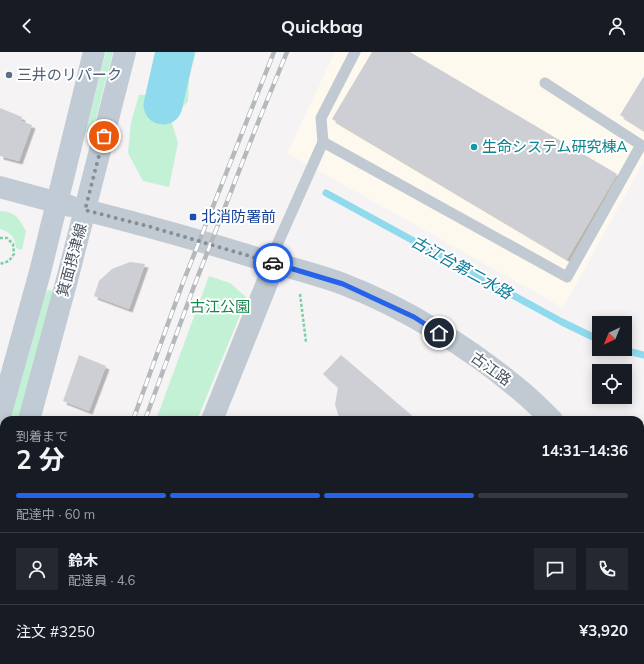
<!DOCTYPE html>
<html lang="ja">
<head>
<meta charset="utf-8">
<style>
	body { margin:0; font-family:Mulish,"Noto Sans JP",sans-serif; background:#242831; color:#f1f3f6; height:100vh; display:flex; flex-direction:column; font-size:15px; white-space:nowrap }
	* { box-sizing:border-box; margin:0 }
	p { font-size:13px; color:#9ea1a6 }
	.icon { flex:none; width:22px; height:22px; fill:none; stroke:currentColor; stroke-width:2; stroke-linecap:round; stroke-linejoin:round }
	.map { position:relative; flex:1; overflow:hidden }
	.details { position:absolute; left:0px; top:364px; width:644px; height:248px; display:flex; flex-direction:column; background:#171b24; border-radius:12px 12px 0 0; box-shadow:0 2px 10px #0003 }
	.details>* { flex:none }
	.needle { width:26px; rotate:223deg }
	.buttons { position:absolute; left:592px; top:264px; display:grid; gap:8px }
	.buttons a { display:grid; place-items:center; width:40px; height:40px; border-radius:0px; background:#171b24; box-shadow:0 2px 10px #0003; font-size:20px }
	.pin { position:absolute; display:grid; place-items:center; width:34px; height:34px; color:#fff; margin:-17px; border:2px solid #fff; border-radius:50%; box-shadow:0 1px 4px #0007 }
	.courier { position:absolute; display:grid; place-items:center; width:40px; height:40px; margin:-20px; border:3px solid #2563eb; border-radius:50%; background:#fff; color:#222; box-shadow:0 1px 5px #0007 }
	.summary em { font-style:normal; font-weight:700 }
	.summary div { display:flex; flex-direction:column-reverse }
	.summary { display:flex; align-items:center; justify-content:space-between; height:68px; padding:0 16px }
	h1 { font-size:26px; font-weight:700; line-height:30px }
	.bar { display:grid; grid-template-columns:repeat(4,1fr); gap:6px 4px; align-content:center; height:48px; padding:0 16px }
	.bar i { height:5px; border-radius:3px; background:#363941 }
	.bar .active { background:#2563eb }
	.bar p { grid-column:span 4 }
	.line { display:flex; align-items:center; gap:10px; padding:0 16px; border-top:1px solid #363941 }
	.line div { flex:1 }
	.round { display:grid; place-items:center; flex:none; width:42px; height:42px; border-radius:0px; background:#242831 }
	header { display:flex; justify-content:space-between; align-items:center; height:52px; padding:0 16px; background:#171b24; font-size:18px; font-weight:700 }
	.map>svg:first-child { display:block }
	.commercial { fill:#fdf9ef }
	.green { fill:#c3f1d5 }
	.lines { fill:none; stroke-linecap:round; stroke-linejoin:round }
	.stream { stroke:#90daee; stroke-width:7 }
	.river { stroke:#90daee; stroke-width:39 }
	.building { fill:#cdcfd5; filter:url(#shadow) }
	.path { stroke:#7ad0a6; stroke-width:2.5; stroke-dasharray:3 2; stroke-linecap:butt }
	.service { stroke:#c1cad2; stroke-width:11 }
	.minor { stroke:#c1cad2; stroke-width:22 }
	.tertiary { stroke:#c1cad2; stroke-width:22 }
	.secondary { stroke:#c1cbd6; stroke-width:22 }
	.rail-casing { stroke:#b5b8bd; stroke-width:4.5 }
	.rail { stroke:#fff; stroke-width:3; stroke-dasharray:9; stroke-linecap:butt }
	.done { stroke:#868d94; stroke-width:4; stroke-dasharray:0 7.2 }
	.route { stroke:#2563eb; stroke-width:5 }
	.service-dot { fill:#5c6f8a; stroke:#fff; stroke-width:1.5 }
	.culture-dot { fill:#0f9aa8; stroke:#fff; stroke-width:1.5 }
	.transit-dot { fill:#1a4fb4; stroke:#fff; stroke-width:1.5 }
	.labels { text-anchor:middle; stroke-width:4; stroke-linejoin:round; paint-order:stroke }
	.service-label { font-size:15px; fill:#4e5e75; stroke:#fff; text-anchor:start }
	.culture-label { font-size:15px; fill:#0d838f; stroke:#fff; text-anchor:start }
	.transit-label { font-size:15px; fill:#164399; stroke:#fff; text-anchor:start }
	.street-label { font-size:15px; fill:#4a5661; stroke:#fff }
	.park-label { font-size:15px; fill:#17864f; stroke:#fff }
	.water-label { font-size:16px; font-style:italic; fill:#0c7c9b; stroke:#fff }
</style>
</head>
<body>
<header><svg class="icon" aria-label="back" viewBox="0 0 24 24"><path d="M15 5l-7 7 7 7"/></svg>Quickbag<svg class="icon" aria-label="person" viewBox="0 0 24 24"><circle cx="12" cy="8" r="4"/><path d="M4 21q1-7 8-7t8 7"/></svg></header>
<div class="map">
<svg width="644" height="612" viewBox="0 0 644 612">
	<defs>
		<filter id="shadow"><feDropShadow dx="3.5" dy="3.5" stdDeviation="0" flood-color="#0004"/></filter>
	</defs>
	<rect width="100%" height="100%" fill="#f5f3f3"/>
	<!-- commercial -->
	<polygon class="commercial" points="335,0 644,0 644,109 563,256 287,101"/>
	<!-- green -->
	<g class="green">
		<polygon points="106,0 113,0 93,78 90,81 87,80 86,78"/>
		<polygon points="176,0 196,0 189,26 188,49 171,68 178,91 169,135 143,129 128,101 131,70 139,43 160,42"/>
		<path d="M0,159C14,158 20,168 26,179L22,198L16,196C15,185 11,180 0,177Z"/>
		<polygon points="209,224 230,231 247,246 197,368 156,368"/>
		<polygon points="51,238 54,241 18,368 10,368 46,239"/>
		<polygon points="69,608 120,608 119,612 68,612"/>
	</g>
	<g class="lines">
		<!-- stream -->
		<g class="stream">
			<polyline points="326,141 562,270 599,288"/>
			<polyline points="620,297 644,303"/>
		</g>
		<!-- river -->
		<polyline class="river" points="163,53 175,0"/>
	</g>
	<!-- building -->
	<g class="building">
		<polygon points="372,0 410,0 617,122 567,207 332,67"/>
		<polygon points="644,24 644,78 620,63"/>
		<polygon points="0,56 22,65 21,69 32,73 19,109 0,104"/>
		<polygon points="130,210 145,212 129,257 94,244 99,229 112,217"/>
		<polygon points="79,303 106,314 89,359 63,349"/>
		<polygon points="341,303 417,368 340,368 335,353 338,335 323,322"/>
	</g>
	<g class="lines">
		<!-- path -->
		<g class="path">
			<polyline points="0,186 7,186 13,192 14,202 9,209 0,212"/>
			<polyline points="300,242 306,290"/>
			<polyline points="640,382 644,381"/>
			<polyline points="389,612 392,608"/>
		</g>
		<!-- service -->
		<g class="service">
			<polyline points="323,90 321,66 355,0"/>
			<polyline points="273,210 277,193 323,90 567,225 641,93 545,31"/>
		</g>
		<!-- minor -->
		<g class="minor">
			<polyline points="212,368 267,231 273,210"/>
			<polyline points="136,612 137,608"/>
		</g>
		<!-- tertiary -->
		<g class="tertiary">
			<path d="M85,158C144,173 202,189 260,207C287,215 316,222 343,232C406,256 470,296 521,339C532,348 542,358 552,368"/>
			<polyline points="640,451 644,455"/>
		</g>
		<!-- secondary -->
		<g class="secondary">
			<polyline points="0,135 70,154"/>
			<polyline points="0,364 40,220 94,0"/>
			<polyline points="29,368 68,224 125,0"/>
			<polyline points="0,461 4,449"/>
		</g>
		<!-- rail casing -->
		<g class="rail-casing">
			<g id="rail">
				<polyline points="133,368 182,233 274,0"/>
				<polyline points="145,368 193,237 257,73 287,0"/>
				<polyline points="42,612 44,608"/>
				<polyline points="55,612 56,608"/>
			</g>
		</g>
		<!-- rail -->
		<use href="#rail" class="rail"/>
	</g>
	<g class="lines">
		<!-- done -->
		<polyline class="done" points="104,84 85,158 151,175 273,211"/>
		<!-- route -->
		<polyline class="route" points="273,211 343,232 414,265 439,281"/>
	</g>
	<!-- markers -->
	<circle class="service-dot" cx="9" cy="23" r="4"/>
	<circle class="culture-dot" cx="474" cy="95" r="4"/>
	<rect class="transit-dot" x="189" y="161" width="8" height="8" rx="2"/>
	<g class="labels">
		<!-- service labels -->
		<g class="service-label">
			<text x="17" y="28">三井のリパーク</text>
		</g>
		<!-- culture labels -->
		<g class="culture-label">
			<text x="482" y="100">生命システム研究棟A</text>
		</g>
		<!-- transit labels -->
		<g class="transit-label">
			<text x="201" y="170">北消防署前</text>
		</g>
		<!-- street labels -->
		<g class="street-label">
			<text transform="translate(72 208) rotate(-75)" y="5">箕面摂津線</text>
			<text transform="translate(491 317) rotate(36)" y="5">古江路</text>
		</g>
		<!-- park labels -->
		<g class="park-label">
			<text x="220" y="260">古江公園</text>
		</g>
		<!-- water labels -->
		<g class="water-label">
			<text transform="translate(462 215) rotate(29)" y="6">古江台第二水路</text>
		</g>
	</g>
</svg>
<div class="buttons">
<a><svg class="needle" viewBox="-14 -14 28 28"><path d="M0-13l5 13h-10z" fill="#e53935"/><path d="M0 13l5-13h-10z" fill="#9ea1a6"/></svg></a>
<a><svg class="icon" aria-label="locate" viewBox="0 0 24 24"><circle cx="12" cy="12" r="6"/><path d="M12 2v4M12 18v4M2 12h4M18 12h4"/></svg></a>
</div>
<div class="pin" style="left:104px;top:84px;background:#ea580c"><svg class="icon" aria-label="bag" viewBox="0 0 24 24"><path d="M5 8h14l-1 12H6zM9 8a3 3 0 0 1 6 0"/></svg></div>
<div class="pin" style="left:439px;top:281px;background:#1f2937"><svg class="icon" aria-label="home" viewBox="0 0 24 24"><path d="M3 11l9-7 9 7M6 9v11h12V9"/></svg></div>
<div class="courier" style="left:273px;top:211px"><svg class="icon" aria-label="car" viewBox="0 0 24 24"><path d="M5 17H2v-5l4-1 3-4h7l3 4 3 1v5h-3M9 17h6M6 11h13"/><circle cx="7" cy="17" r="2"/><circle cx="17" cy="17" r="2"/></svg></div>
<section class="details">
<div class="summary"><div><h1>2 分</h1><p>到着まで</p></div><em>14:31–14:36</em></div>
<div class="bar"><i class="active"></i><i class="active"></i><i class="active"></i><i></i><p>配達中 · 60 m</p></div>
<div class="line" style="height:72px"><a class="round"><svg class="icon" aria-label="person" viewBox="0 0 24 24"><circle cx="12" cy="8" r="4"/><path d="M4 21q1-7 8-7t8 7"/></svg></a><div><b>鈴木</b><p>配達員 · 4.6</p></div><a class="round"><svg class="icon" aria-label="chat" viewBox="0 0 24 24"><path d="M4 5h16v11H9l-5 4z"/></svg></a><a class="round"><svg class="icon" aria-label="phone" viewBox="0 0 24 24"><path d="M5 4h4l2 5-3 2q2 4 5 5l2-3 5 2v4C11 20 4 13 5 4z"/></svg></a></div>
<div class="line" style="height:52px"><div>注文 #3250</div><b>¥3,920</b></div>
</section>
</div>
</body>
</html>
